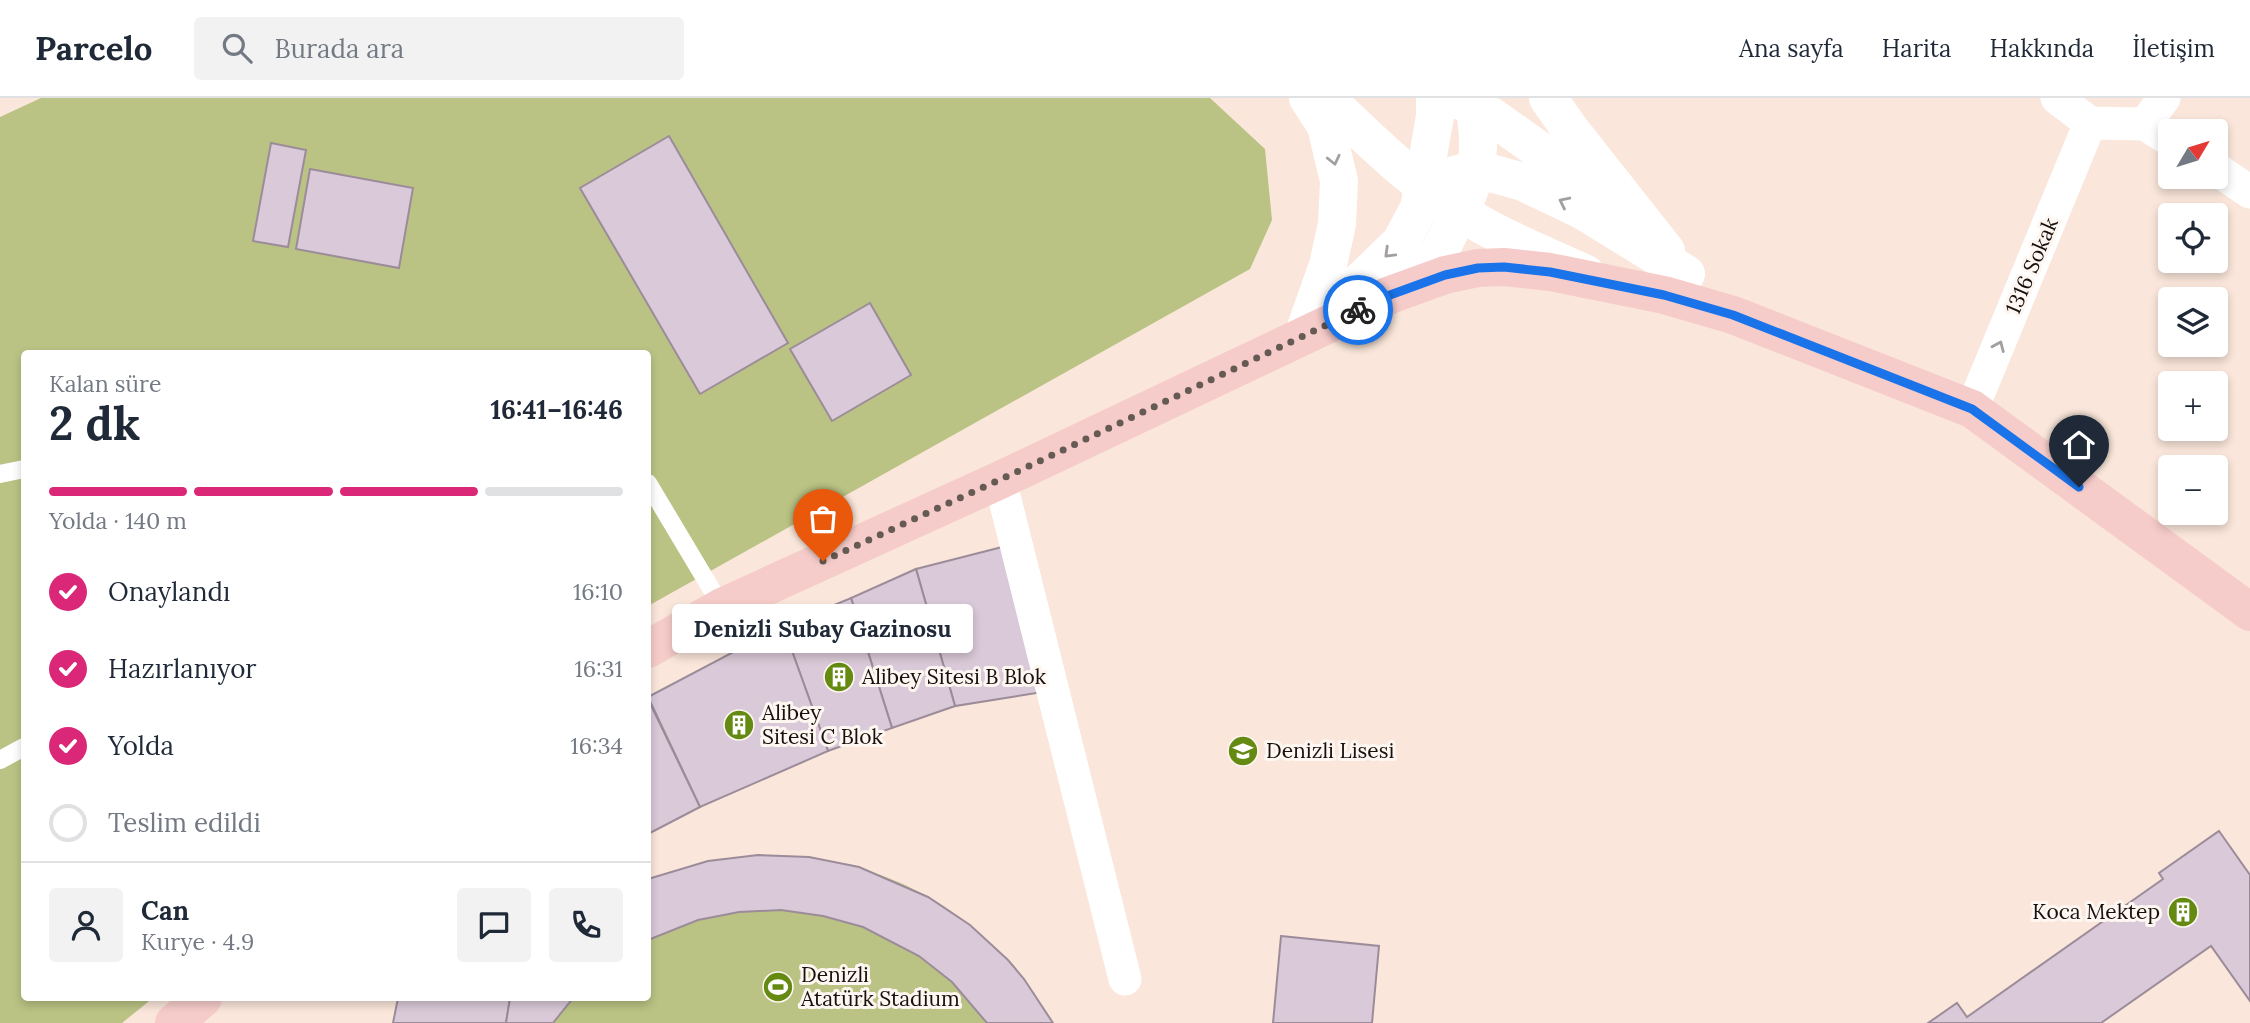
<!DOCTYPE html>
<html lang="tr">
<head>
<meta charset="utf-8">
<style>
	body { margin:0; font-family:Lora,serif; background:#f2f2f3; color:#1f2937; height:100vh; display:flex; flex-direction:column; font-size:26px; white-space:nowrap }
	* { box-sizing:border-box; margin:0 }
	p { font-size:23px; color:#747a83 }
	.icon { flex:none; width:38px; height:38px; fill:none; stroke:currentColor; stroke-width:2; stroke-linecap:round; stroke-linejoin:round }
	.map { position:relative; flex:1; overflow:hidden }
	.drawer { position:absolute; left:21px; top:252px; width:630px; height:651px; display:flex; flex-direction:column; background:#fff; border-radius:7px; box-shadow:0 4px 10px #0003 }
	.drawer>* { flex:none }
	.needle { width:46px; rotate:52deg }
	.fabs { position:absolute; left:2158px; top:21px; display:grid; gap:14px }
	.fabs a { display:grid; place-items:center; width:70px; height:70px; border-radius:7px; background:#fff; box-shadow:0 4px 10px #0003; font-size:35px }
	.pin { position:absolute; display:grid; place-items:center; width:60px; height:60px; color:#fff; margin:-72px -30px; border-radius:50% 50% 50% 0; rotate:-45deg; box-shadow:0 0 7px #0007 }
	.pin .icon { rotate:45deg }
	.courier { position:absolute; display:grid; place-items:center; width:70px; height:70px; margin:-35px; border:5px solid #1a73e8; border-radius:50%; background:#fff; color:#222; box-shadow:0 2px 9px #0007 }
	.bubble { position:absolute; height:49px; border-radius:7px; background:#fff; box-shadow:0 4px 10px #0003; font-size:23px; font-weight:700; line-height:49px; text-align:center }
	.head em { font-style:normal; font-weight:700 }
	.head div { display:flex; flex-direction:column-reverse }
	.head { display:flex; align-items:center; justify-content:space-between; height:119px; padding:0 28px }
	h1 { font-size:46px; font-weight:700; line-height:52px }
	.bar { display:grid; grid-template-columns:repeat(4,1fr); gap:10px 7px; align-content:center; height:84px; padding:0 28px }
	.bar i { height:9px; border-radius:5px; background:#e0e1e3 }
	.bar .on { background:#db2777 }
	.bar p { grid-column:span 4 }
	.line { display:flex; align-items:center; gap:18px; padding:0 28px; border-top:2px solid #e0e1e3 }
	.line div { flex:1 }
	.round { display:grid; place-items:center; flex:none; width:74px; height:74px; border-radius:7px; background:#f2f2f3 }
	ol { padding:0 28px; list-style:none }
	li { display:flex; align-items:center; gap:21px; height:77px }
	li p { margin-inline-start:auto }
	li .icon { padding:7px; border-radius:50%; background:#db2777; color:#fff; stroke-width:4 }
	li:last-child { color:#747a83 }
	li i { width:38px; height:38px; border:4px solid #e0e1e3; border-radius:50% }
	header { display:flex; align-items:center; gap:42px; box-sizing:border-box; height:98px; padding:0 35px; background:#fff; border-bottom:2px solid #e0e1e3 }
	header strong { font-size:33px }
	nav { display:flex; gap:38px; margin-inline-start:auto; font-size:24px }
	.search { width:490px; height:63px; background:#f2f2f3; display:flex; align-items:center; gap:18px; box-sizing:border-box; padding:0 24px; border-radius:7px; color:#747a83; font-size:26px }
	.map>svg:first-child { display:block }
	.green { fill:#bac384 }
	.building { fill:#dac9d8; stroke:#9c8c9a; stroke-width:2 }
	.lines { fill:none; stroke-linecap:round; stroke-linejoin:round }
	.service { stroke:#fff; stroke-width:18 }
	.minor { stroke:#fff; stroke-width:33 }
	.tertiary { stroke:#fff; stroke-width:38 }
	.secondary { stroke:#f6ccca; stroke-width:38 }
	.oneway { stroke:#a29f9e }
	.done { stroke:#665b54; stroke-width:7; stroke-dasharray:0 12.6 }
	.route { stroke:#1a73e8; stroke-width:9 }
	.labels { text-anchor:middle; stroke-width:6; stroke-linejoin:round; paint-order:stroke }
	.street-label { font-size:21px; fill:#17100c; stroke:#fef6f1 }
	.poi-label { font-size:21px; fill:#17100c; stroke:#fef6f1; text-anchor:start }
</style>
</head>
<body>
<header>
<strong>Parcelo</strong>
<div class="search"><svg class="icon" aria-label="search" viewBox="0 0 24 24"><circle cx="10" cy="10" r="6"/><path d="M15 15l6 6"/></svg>Burada ara</div>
<nav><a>Ana sayfa</a><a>Harita</a><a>Hakkında</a><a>İletişim</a></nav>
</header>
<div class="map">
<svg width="2250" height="925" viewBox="0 0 2250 925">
	<rect width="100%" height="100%" fill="#fae6da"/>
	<!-- green -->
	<g class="green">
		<polygon points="41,0 1210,0 1265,51 1272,122 1250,171 648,508 648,256 24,256 24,900 153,900 122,925 0,925 0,19"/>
		<path d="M758,757C888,758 986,813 1053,925H393L398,900H648V781L708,763Z"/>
	</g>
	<!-- building -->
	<g class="building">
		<polygon points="669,38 788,245 700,296 580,90"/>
		<polygon points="271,45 306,52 288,149 253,143"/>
		<polygon points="310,71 413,90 399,170 296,151"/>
		<polygon points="870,205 911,277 832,323 790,251"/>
		<polygon points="1010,447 1049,593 955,608 916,471"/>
		<polygon points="916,471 955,608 892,630 851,500"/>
		<polygon points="851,500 892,630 828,653 783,528"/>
		<polygon points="783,528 828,653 700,709 648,599"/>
		<polygon points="648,601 700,709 648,736"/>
		<polygon points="2219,733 2250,777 2250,903 2211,848 2101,925 1928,925 1957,905 1967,919 2163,781 2159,775"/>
		<polygon points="758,757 809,759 859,769 928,799 970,827 1008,862 1024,881 1053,925 987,925 952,884 919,858 863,829 823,818 781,812 739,814 698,822 648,842 648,781 708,763"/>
		<polygon points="1281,838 1379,848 1372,925 1273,925"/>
		<polygon points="398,900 510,900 506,925 393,925"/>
		<polygon points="510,900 573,900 553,925 506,925"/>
	</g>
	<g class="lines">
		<!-- service -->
		<g class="service">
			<polyline points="0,376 24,371"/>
			<polyline points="648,385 722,509"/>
			<polyline points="0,662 24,649"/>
		</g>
		<!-- minor -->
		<g class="minor">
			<polyline points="2057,0 2090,25 2145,26 2170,42"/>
			<polyline points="2145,26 2164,0"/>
			<polyline points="2216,71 2250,94"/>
			<polyline points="1972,311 2090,25"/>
			<polyline points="1000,382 1125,881"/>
		</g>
		<!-- tertiary -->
		<g class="tertiary">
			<path d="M1326,0C1372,44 1419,91 1475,123C1510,144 1550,159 1586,176"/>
			<polyline points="1455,0 1491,18 1611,103"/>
			<polyline points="1548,0 1569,30 1666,153"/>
			<polyline points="1419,110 1450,78 1476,71 1523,84 1582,112 1686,176"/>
			<path d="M1395,194C1433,169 1440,157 1458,115C1461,109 1465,103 1468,96C1482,66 1479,32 1473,0"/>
			<polyline points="1305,232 1328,167 1337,126 1339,83 1326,28 1308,0"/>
			<polyline points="1309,233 1401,144 1419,110 1435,18 1435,0"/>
		</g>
		<!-- secondary -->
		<g class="secondary">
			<polyline points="648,551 722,509 1000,382 1390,197 1445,177 1478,170 1504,169 1550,174 1664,197 1733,217 1972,311 2250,514"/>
			<polyline points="174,925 203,900"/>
		</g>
	</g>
	<!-- one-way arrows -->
	<defs><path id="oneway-chevron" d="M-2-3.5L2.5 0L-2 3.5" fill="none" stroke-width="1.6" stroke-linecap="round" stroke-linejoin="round" transform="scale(1.75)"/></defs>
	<g class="oneway">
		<use href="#oneway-chevron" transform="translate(1334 62) rotate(77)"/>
		<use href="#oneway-chevron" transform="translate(1564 104) rotate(-154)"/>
		<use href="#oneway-chevron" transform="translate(1389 155) rotate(136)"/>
		<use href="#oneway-chevron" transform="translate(1999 248) rotate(-67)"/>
	</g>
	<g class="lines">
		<!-- done -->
		<polyline class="done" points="823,463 1025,370 1358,212"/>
		<!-- route -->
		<polyline class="route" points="1358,212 1390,197 1445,177 1478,170 1504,169 1550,174 1664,197 1733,217 1972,311 2079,389"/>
	</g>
	<!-- icons -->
	<defs>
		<g id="building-disc" transform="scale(1.575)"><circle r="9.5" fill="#648a12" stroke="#fef6f1"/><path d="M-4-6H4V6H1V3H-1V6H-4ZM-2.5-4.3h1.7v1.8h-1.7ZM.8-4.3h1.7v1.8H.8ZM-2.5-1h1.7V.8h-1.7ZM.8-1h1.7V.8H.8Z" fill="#fff"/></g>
		<g id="school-disc" transform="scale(1.575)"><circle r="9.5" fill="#648a12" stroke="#fef6f1"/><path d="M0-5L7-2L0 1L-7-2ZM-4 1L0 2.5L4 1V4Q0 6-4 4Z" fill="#fff"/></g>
		<g id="stadium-disc" transform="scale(1.575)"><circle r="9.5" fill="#648a12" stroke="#fef6f1"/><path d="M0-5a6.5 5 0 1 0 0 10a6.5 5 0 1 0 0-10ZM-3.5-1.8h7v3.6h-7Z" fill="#fff"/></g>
	</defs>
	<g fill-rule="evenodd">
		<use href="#building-disc" x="839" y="579"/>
		<use href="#building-disc" x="739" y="627"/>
		<use href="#school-disc" x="1243" y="653"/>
		<use href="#building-disc" x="2183" y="814"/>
		<use href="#stadium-disc" x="778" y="889"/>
	</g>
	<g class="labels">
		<!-- street labels -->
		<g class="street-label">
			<text transform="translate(2032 168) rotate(-67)" y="7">1316 Sokak</text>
		</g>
		<!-- poi labels -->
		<g class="poi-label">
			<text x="862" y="586">Alibey Sitesi B Blok</text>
			<text x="762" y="622">Alibey<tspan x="762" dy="24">Sitesi C Blok</tspan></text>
			<text x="1266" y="660">Denizli Lisesi</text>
			<text x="2160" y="821" text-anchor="end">Koca Mektep</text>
			<text x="801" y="884">Denizli<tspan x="801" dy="24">Atatürk Stadium</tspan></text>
		</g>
	</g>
</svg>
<div class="fabs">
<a><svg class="needle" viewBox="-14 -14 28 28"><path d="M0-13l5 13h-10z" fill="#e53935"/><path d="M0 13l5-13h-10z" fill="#747a83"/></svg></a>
<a><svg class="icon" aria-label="locate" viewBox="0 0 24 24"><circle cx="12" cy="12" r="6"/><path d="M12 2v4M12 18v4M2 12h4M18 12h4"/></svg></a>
<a><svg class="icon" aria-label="layers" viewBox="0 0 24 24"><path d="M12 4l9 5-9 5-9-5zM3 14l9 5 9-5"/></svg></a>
<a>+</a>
<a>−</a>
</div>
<div class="pin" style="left:823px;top:463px;background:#ea580c"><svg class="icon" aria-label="bag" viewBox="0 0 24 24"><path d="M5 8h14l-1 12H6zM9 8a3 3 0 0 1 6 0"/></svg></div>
<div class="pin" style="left:2079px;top:389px;background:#1f2937"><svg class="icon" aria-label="home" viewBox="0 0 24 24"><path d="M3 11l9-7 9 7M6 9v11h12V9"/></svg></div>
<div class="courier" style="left:1358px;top:212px"><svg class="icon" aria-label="bike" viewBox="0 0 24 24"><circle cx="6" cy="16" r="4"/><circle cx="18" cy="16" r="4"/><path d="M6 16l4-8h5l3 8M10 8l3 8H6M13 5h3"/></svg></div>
<div class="bubble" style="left:672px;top:506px;width:301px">Denizli Subay Gazinosu</div>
<section class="drawer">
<div class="head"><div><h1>2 dk</h1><p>Kalan süre</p></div><em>16:41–16:46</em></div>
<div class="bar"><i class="on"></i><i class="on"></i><i class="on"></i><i></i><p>Yolda · 140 m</p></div>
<ol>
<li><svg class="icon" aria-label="check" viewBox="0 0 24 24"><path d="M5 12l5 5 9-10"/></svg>Onaylandı<p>16:10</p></li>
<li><svg class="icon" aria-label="check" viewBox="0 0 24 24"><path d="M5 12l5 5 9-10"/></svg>Hazırlanıyor<p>16:31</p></li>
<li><svg class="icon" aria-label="check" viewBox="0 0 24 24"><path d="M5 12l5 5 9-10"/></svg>Yolda<p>16:34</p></li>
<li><i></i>Teslim edildi</li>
</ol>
<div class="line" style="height:126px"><a class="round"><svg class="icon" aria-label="person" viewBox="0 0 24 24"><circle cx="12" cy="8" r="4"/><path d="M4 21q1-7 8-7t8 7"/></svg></a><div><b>Can</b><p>Kurye · 4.9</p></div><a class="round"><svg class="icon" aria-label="chat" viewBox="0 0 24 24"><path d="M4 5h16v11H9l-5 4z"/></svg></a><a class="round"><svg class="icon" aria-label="phone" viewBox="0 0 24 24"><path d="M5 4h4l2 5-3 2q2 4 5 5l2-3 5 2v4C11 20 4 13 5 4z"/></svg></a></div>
</section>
</div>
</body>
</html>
